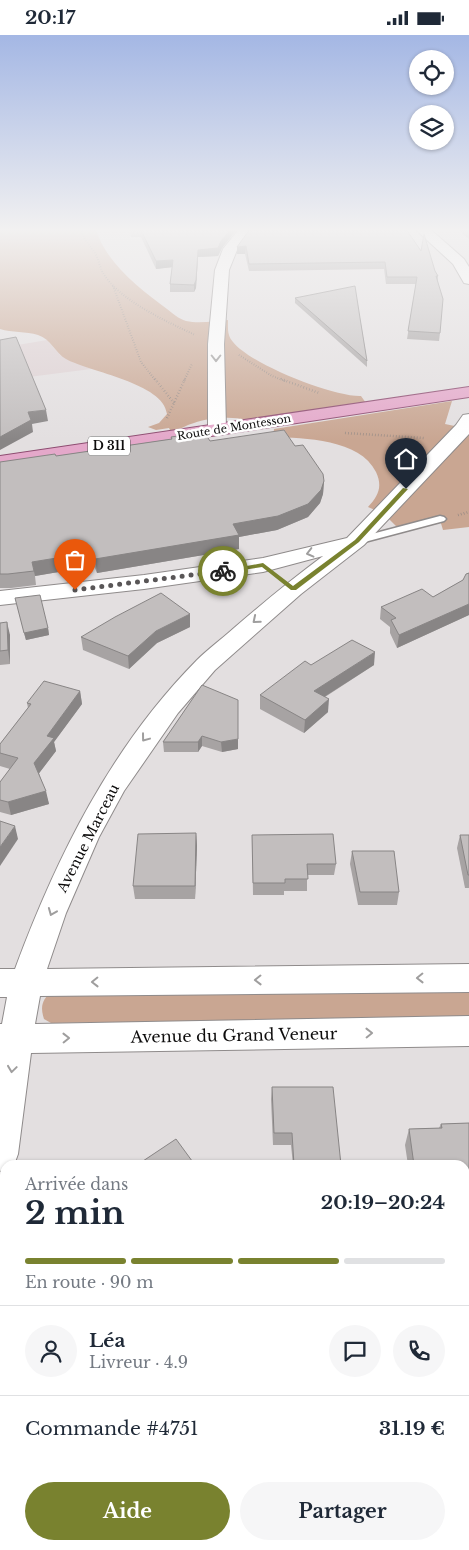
<!DOCTYPE html>
<html lang="fr">
<head>
<meta charset="utf-8">
<style>
	body { margin:0; font-family:"Libre Baskerville",serif; background:#f6f6f7; color:#1f2937; height:100vh; display:flex; flex-direction:column; font-size:19px; white-space:nowrap }
	* { box-sizing:border-box; margin:0 }
	p { font-size:16px; color:#747a83 }
	.icon { flex:none; width:28px; height:28px; fill:none; stroke:currentColor; stroke-width:2; stroke-linecap:round; stroke-linejoin:round }
	.map { position:relative; flex:1; overflow:hidden }
	.drawer { position:absolute; left:0px; top:1125px; width:470px; height:390px; display:flex; flex-direction:column; background:#fff; border-radius:15px 15px 0 0; box-shadow:0 1px 4px #0004 }
	.drawer>* { flex:none }
	.tools { position:absolute; left:409px; top:15px; display:grid; gap:10px }
	.tools a { display:grid; place-items:center; width:45px; height:45px; border-radius:50%; background:#fff; box-shadow:0 1px 4px #0004; font-size:25px }
	.pin { position:absolute; display:grid; place-items:center; width:42px; height:42px; color:#fff; margin:-51px -21px; border-radius:50% 50% 50% 0; rotate:-45deg; box-shadow:0 0 5px #0007 }
	.pin .icon { rotate:45deg }
	.courier { position:absolute; display:grid; place-items:center; width:50px; height:50px; margin:-25px; border:4px solid #79822f; border-radius:50%; background:#fff; color:#222; box-shadow:0 1px 6px #0007 }
	.overview em { font-style:normal; font-weight:700 }
	.overview div { display:flex; flex-direction:column-reverse }
	.overview { display:flex; align-items:center; justify-content:space-between; height:85px; padding:0 25px }
	h1 { font-size:32px; font-weight:700; line-height:38px }
	.bar { display:grid; grid-template-columns:repeat(4,1fr); gap:8px 5px; align-content:center; height:60px; padding:0 25px }
	.bar i { height:6px; border-radius:4px; background:#e0e1e3 }
	.bar .current { background:#79822f }
	.bar p { grid-column:span 4 }
	.line { display:flex; align-items:center; gap:12px; padding:0 25px; border-top:1px solid #e0e1e3 }
	.line div { flex:1 }
	.round { display:grid; place-items:center; flex:none; width:52px; height:52px; border-radius:26px; background:#f6f6f7 }
	.primary-button { display:flex; gap:10px; margin-top:auto; padding:10px 25px }
	.primary-button a { flex:1; height:58px; border-radius:30px; background:#79822f; color:#fff; font-size:20px; font-weight:700; line-height:58px; text-align:center }
	.primary-button a+a { background:#f6f6f7; color:#1f2937 }
	.status { display:flex; justify-content:space-between; align-items:center; height:35px; padding:0 25px; background:#fff; direction:ltr }
	.status svg { height:14px; fill:currentColor }
	.map>svg:first-child { display:block }
	.built { fill:#ddd0d2 }
	.green { fill:#c9a692 }
	.lines { fill:none; stroke-linecap:round; stroke-linejoin:round }
	.service-casing { stroke:#8f8b8b; stroke-width:3 }
	.minor-casing { stroke:#8f8b8b; stroke-width:2 }
	.primary-casing { stroke:#8d4c70; stroke-width:2 }
	.path-far1 { stroke:#807e7e; stroke-width:2; stroke-dasharray:0.5 2; stroke-linecap:butt }
	.path { stroke:#807e7e; stroke-width:2.5; stroke-dasharray:0.5 2.5; stroke-linecap:butt }
	.service { fill:#fff; fill-rule:evenodd }
	.minor { fill:#fff; fill-rule:evenodd }
	.primary { fill:#e4a8ca; fill-rule:evenodd }
	.wall { fill:#a7a3a3 }
	.shaded-wall { fill:#888585 }
	.building { fill:#c2bebe; stroke:#888585 }
	.oneway { stroke:#9f9e9e }
	.route { fill:#79822f }
	.done { stroke:#595657; stroke-width:5; stroke-dasharray:0 9 }
	.labels { text-anchor:middle; stroke-width:5; stroke-linejoin:round; paint-order:stroke }
	.far-street-label { font-size:11px; fill:#0e0d0d; stroke:#fff }
	.shield { fill:#fff; stroke:#565656; stroke-width:1 }
	.shield-label { font-size:12px; font-weight:bold; fill:#0e0d0d }
	.street-label { font-size:14px; fill:#0e0d0d; stroke:#fff }
	.near-street-label { font-size:16px; fill:#0e0d0d; stroke:#fff }
</style>
</head>
<body>
<div class="status"><b>20:17</b><svg viewBox="0 0 49 12"><path d="M0 12V9h3v3zM5 12V6h3v6zM10 12V3h3v9zM15 12V0h3v12zM26 1h20v11H26zM47 4h2v5h-2z"/></svg></div>
<div class="map">
<svg width="469" height="1515" viewBox="0 0 469 1515">
	<rect width="100%" height="100%" fill="#e3dfe0"/>
	<!-- built -->
	<polygon class="built" points="47,305 60,320 91,334 21,343 0,313"/>
	<!-- green -->
	<g class="green">
		<path d="M0,194H96C105,227 140,254 167,274C172,278 179,284 186,286C199,289 215,286 228,285C228,294 227,300 233,307C250,329 333,362 361,361L366,368L246,385C232,381 208,383 194,388C185,390 181,395 171,397L169,393L156,395L148,392L159,388L167,379C164,348 89,337 66,324C55,318 51,304 38,300C26,296 12,298 0,294Z"/>
		<path d="M452,366L445,389L469,394V492L443,495L440,485L399,494L384,479L368,472C378,461 383,452 376,437C360,404 304,403 273,402L274,394Z"/>
		<path d="M469,952V984L51,988L44,984C40,971 42,965 52,956Z"/>
	</g>
	<g class="lines">
		<!-- service casing -->
		<g class="service-casing">
			<polygon id="service" points="440,481 444,482 446,484 444,486 357,509 351,506 353,504"/>
		</g>
		<!-- minor casing -->
		<g class="minor-casing">
			<g id="minor">
				<polygon points="239,194 253,194 237,215 229,235 224,309 226,394 224,398 217,400 210,398 208,394 208,309 215,235 223,214"/>
				<polygon points="415,194 430,194 464,224 469,232 469,249 464,248 453,229"/>
				<path d="M469,379V399L364,510L301,559L215,635L178,678L124,756L99,802L66,878L47,934L469,929V957L40,961L35,989L469,981V1011L31,1018L18,1119L14,1130H5V1134L0,1136V989H2L7,962H0V934H15C57,821 111,712 197,625C208,614 222,604 234,593C263,568 292,544 323,521L263,537L144,554L0,570V556L144,540L263,523L347,503L456,390L463,380Z"/>
			</g>
		</g>
		<!-- primary casing -->
		<g class="primary-casing">
			<polygon id="primary" points="469,352 469,362 0,433 0,421"/>
		</g>
		<!-- path-far1 -->
		<g class="path-far1">
			<path d="M81,194C83,205 91,211 96,220C99,226 100,233 103,238C120,266 166,286 195,300"/>
			<polyline points="113,251 141,327 156,346"/>
			<polyline points="239,320 272,341 285,346"/>
			<polyline points="184,346 192,329"/>
		</g>
		<!-- path -->
		<g class="path">
			<polyline points="155,344 174,368"/>
			<polyline points="281,344 319,358"/>
			<polyline points="167,383 185,344"/>
			<polyline points="345,398 424,403"/>
			<polyline points="458,480 469,477"/>
		</g>
		<!-- service -->
		<use href="#service" class="service"/>
		<!-- minor -->
		<use href="#minor" class="minor"/>
		<!-- primary -->
		<use href="#primary" class="primary"/>
	</g>
	<!-- wall -->
	<g class="wall">
		<polygon points="130,194 237,194 222,213 218,221 198,222 196,253 194,257 170,257 170,249 172,232 156,234 141,202 131,202"/>
		<polygon points="250,194 435,236 438,241 438,246 440,298 439,306 407,304 416,249 386,249 384,234 249,236 245,219 237,219"/>
		<polygon points="457,194 469,194 469,204"/>
		<polygon points="295,263 360,283 367,326 367,332 295,268"/>
		<polygon points="171,402 210,406 295,411 324,446 323,459 320,468 308,482 277,495 239,502 239,514 97,538 94,531 35,541 36,550 11,553 0,553 0,427 56,421 171,404"/>
		<polygon points="469,538 469,580 397,613 390,598 390,592 380,584 381,572 433,562 463,545"/>
		<polygon points="15,563 48,593 49,600 26,605"/>
		<polygon points="190,579 190,592 157,608 129,634 83,615 81,602"/>
		<polygon points="0,588 10,600 10,629 0,630"/>
		<polygon points="311,630 374,630 325,662 328,677 304,698 260,674 260,660"/>
		<polygon points="202,650 238,714 222,717 202,711 198,717 164,717 163,707"/>
		<polygon points="80,656 82,669 54,707 56,716 39,738 49,769 11,780 0,777 0,747 10,734 0,731 0,709 28,673 27,668"/>
		<polygon points="196,798 197,811 195,864 135,864 133,851"/>
		<polygon points="252,800 336,829 334,840 307,840 307,856 284,856 284,860 253,860"/>
		<polygon points="460,800 469,800 469,853 465,853 457,813"/>
		<polygon points="352,816 399,857 397,870 358,870 350,829"/>
		<polygon points="272,1052 341,1130 293,1130 291,1110 273,1110 271,1064"/>
		<polygon points="469,1088 469,1247 465,1247 465,1130 408,1130 405,1110 409,1094 439,1093 441,1089"/>
		<polygon points="235,1510 311,1510 310,1514 284,1514"/>
	</g>
	<!-- shaded-wall -->
	<g class="shaded-wall">
		<polygon points="231,194 237,194 222,213 218,221 198,222 196,253 194,257 194,250 198,215 221,206"/>
		<polygon points="246,211 245,219 237,219 237,212"/>
		<polygon points="173,225 174,232 156,234 156,226"/>
		<polygon points="46,375 48,386 32,389 33,397 0,415 0,402 28,377"/>
		<polygon points="324,446 323,459 320,468 308,482 277,495 239,502 239,514 97,538 95,524 233,489"/>
		<polygon points="93,517 94,531 35,541 32,527"/>
		<polygon points="469,569 469,580 397,613 399,600"/>
		<polygon points="190,579 190,592 157,608 129,634 128,621 156,596"/>
		<polygon points="7,587 10,600 10,629 8,615"/>
		<polygon points="48,593 49,600 26,605 24,598"/>
		<polygon points="375,617 374,630 313,669 314,656"/>
		<polygon points="80,656 82,669 54,707 56,716 37,741 34,728 47,701"/>
		<polygon points="329,664 328,677 304,698 305,685"/>
		<polygon points="202,701 202,711 198,717 198,707"/>
		<polygon points="238,704 238,714 222,717 221,707"/>
		<polygon points="46,756 49,769 11,780 8,767"/>
		<polygon points="15,791 18,804 0,831 0,812"/>
		<polygon points="196,798 197,811 195,864 195,851"/>
	</g>
	<!-- building -->
	<g class="building">
		<polygon points="130,194 231,194 221,206 218,213 198,215 196,245 194,250 170,249 173,225 156,226 141,195 130,195"/>
		<polygon points="250,194 406,194 421,216 424,199 435,236 438,241 436,241 443,264 440,298 408,296 417,242 387,242 385,227 249,229 246,211 237,212"/>
		<polygon points="355,251 360,283 367,326 295,263"/>
		<polygon points="16,302 46,375 28,377 31,385 0,402 0,305"/>
		<polygon points="284,395 295,411 303,410 323,439 324,446 321,455 308,469 278,481 233,489 239,500 95,524 93,517 32,527 34,536 8,539 0,539 0,427 55,419 56,421 172,404 171,402 204,397 210,406"/>
		<polygon points="469,538 469,569 399,600 391,585 396,583 381,572 422,554 433,562 463,545 466,539"/>
		<polygon points="161,558 190,579 156,596 128,621 81,602 115,582"/>
		<polygon points="40,560 48,593 24,598 15,563"/>
		<polygon points="7,587 8,615 0,616 0,588"/>
		<polygon points="352,605 375,617 314,656 329,664 305,685 260,660 305,626 311,630"/>
		<polygon points="44,646 80,656 47,701 54,703 34,728 46,756 8,767 0,765 0,747 18,723 0,718 0,709 31,669 27,668"/>
		<polygon points="202,650 238,665 238,704 221,707 202,701 198,707 163,707"/>
		<polygon points="0,786 15,791 0,812"/>
		<polygon points="196,798 195,851 133,851 138,799"/>
		<polygon points="333,799 336,829 307,829 308,844 285,844 285,848 253,848 252,800"/>
		<polygon points="460,800 469,800 469,840 468,840"/>
		<polygon points="352,816 394,816 399,857 360,857"/>
		<polygon points="272,1052 333,1052 341,1130 294,1130 292,1098 274,1098"/>
		<polygon points="469,1088 469,1233 465,1233 465,1130 414,1130 409,1094 442,1093 441,1089"/>
		<polygon points="176,1104 195,1130 137,1130"/>
		<rect x="235" y="1510" width="49" height="5"/>
	</g>
	<!-- one-way arrows -->
	<defs><path id="oneway-chevron" d="M-2-3.5L2.5 0L-2 3.5" fill="none" stroke-width="1.6" stroke-linecap="round" stroke-linejoin="round" transform="scale(1.25)"/></defs>
	<g class="oneway">
		<use href="#oneway-chevron" transform="translate(216 323) rotate(90)"/>
		<use href="#oneway-chevron" transform="translate(310 518) rotate(166)"/>
		<use href="#oneway-chevron" transform="translate(256 585) rotate(140)"/>
		<use href="#oneway-chevron" transform="translate(145 703) rotate(127)"/>
		<use href="#oneway-chevron" transform="translate(52 877) rotate(112)"/>
		<use href="#oneway-chevron" transform="translate(420 943) rotate(179)"/>
		<use href="#oneway-chevron" transform="translate(258 945) rotate(179)"/>
		<use href="#oneway-chevron" transform="translate(95 947) rotate(179)"/>
		<use href="#oneway-chevron" transform="translate(369 998) rotate(-1)"/>
		<use href="#oneway-chevron" transform="translate(66 1003) rotate(-1)"/>
		<use href="#oneway-chevron" transform="translate(12 1034) rotate(98)"/>
	</g>
	<!-- sky -->
	<linearGradient id="sky" x2="0" y2="1"><stop stop-color="#a4b7e4"/><stop offset="0.48" stop-color="#f2f1f1"/><stop offset="1" stop-color="#f2f1f1" stop-opacity="0"/></linearGradient>
	<rect width="469" height="406" fill="url(#sky)"/>
	<!-- route -->
	<polygon class="route" points="403,453 408,454 359,507 296,555 291,555 262,532 223,538 220,536 263,528 293,551 355,505"/>
	<g class="lines">
		<!-- done -->
		<polyline class="done" points="75,555 223,536"/>
	</g>
	<g class="labels">
		<!-- far-street labels -->
		<g class="far-street-label">
			<text transform="translate(234 392) rotate(-9)" y="4">Route de Montesson</text>
		</g>
		<!-- shield labels -->
		<rect class="shield" x="88" y="401.5" width="42" height="19" rx="4"/>
		<g class="shield-label">
			<text x="109" y="415">D 311</text>
		</g>
		<!-- street labels -->
		<g class="street-label">
			<text transform="translate(88 803) rotate(-63)" y="5">Avenue Marceau</text>
		</g>
		<!-- near-street labels -->
		<g class="near-street-label">
			<text transform="translate(234 1000) rotate(-1)" y="6">Avenue du Grand Veneur</text>
		</g>
	</g>
</svg>
<div class="tools">
<a><svg class="icon" aria-label="locate" viewBox="0 0 24 24"><circle cx="12" cy="12" r="6"/><path d="M12 2v4M12 18v4M2 12h4M18 12h4"/></svg></a>
<a><svg class="icon" aria-label="layers" viewBox="0 0 24 24"><path d="M12 4l9 5-9 5-9-5zM3 14l9 5 9-5"/></svg></a>
</div>
<div class="pin" style="left:75px;top:555px;background:#ea580c"><svg class="icon" aria-label="bag" viewBox="0 0 24 24"><path d="M5 8h14l-1 12H6zM9 8a3 3 0 0 1 6 0"/></svg></div>
<div class="pin" style="left:406px;top:454px;background:#1f2937"><svg class="icon" aria-label="home" viewBox="0 0 24 24"><path d="M3 11l9-7 9 7M6 9v11h12V9"/></svg></div>
<div class="courier" style="left:223px;top:536px"><svg class="icon" aria-label="bike" viewBox="0 0 24 24"><circle cx="6" cy="16" r="4"/><circle cx="18" cy="16" r="4"/><path d="M6 16l4-8h5l3 8M10 8l3 8H6M13 5h3"/></svg></div>
<section class="drawer">
<div class="overview"><div><h1>2 min</h1><p>Arrivée dans</p></div><em>20:19–20:24</em></div>
<div class="bar"><i class="current"></i><i class="current"></i><i class="current"></i><i></i><p>En route · 90 m</p></div>
<div class="line" style="height:90px"><a class="round"><svg class="icon" aria-label="person" viewBox="0 0 24 24"><circle cx="12" cy="8" r="4"/><path d="M4 21q1-7 8-7t8 7"/></svg></a><div><b>Léa</b><p>Livreur · 4.9</p></div><a class="round"><svg class="icon" aria-label="chat" viewBox="0 0 24 24"><path d="M4 5h16v11H9l-5 4z"/></svg></a><a class="round"><svg class="icon" aria-label="phone" viewBox="0 0 24 24"><path d="M5 4h4l2 5-3 2q2 4 5 5l2-3 5 2v4C11 20 4 13 5 4z"/></svg></a></div>
<div class="line" style="height:65px"><div>Commande #4751</div><b>31.19 €</b></div>
<div class="primary-button"><a>Aide</a><a>Partager</a></div>
</section>
</div>
</body>
</html>
